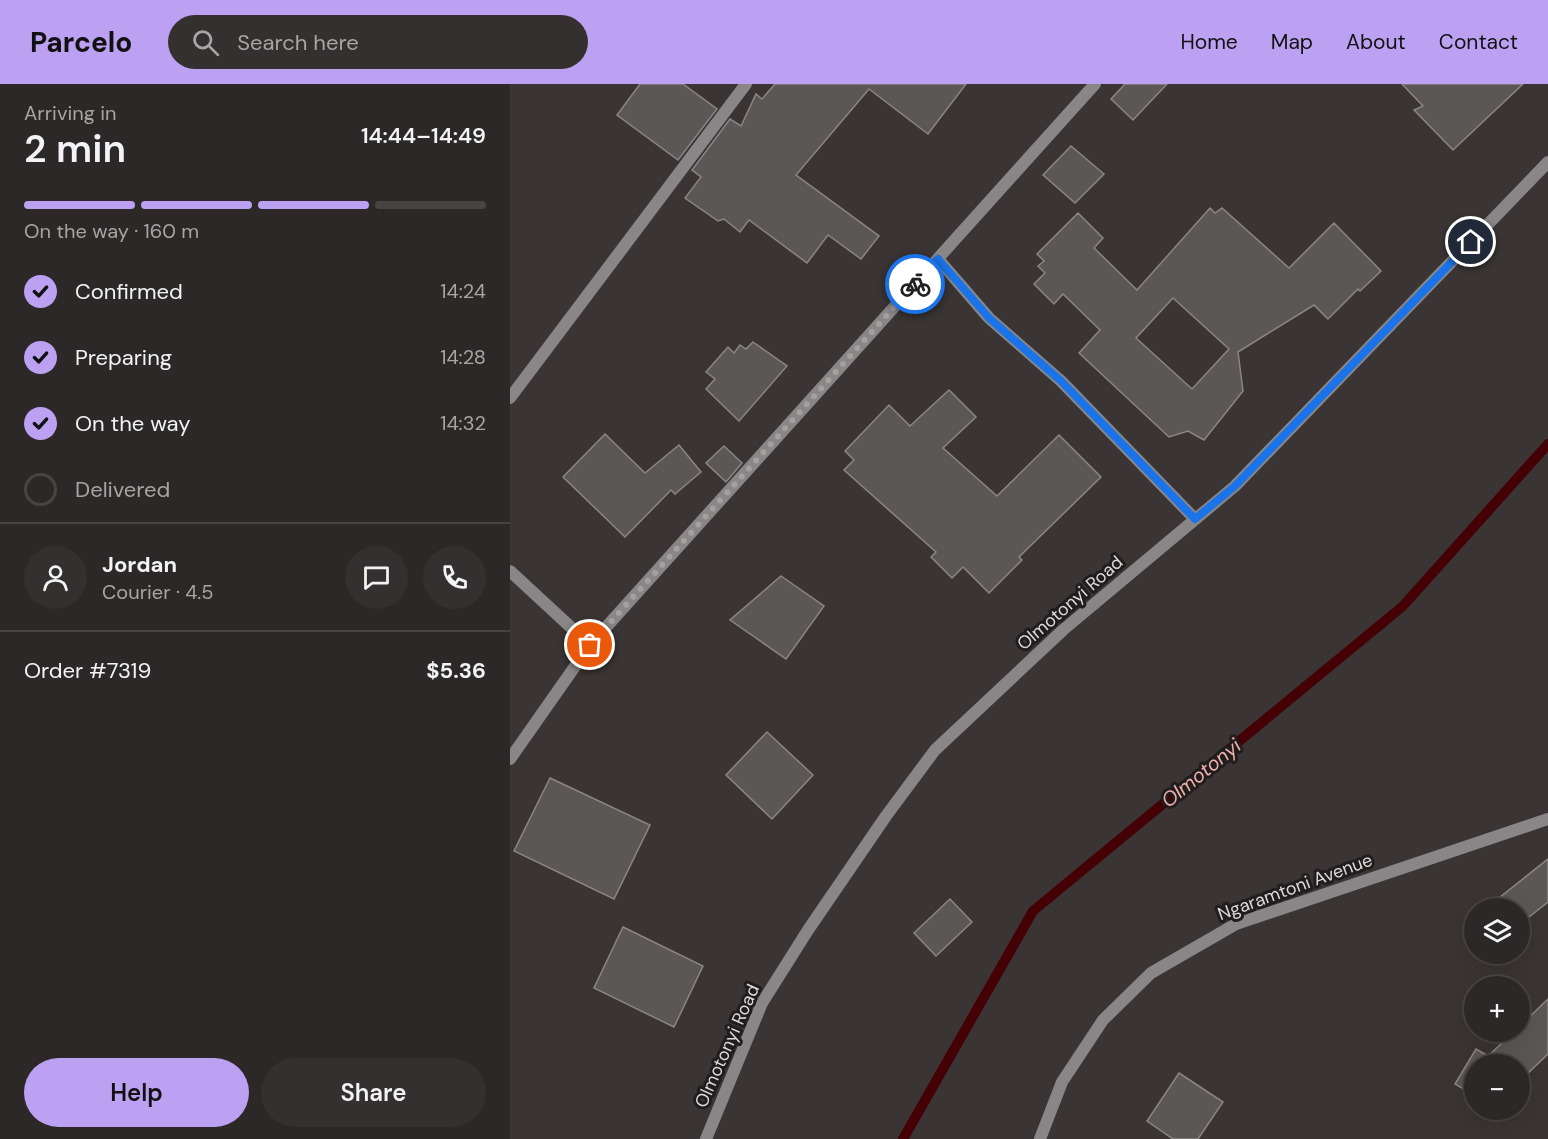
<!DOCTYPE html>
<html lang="en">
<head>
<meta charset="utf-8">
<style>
	body { margin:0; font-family:"DM Sans",sans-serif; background:#34302f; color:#f1f3f6; height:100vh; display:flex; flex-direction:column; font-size:22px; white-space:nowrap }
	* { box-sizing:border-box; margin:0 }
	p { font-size:20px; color:#a6a6a7 }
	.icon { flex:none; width:33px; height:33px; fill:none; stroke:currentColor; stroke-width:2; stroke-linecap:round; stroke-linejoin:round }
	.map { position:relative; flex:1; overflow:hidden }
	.panel { display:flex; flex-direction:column; background:#2c2827; width:510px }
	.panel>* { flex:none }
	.buttons { position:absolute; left:954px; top:814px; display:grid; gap:12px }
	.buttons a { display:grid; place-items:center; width:66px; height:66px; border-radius:50%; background:#2c2827; box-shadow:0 6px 24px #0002,0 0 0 2px #484444; font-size:30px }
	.pin { position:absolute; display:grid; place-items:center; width:51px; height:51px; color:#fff; margin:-26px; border:3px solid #fff; border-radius:50%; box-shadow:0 2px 6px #0007 }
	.courier { position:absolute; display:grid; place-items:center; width:60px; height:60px; margin:-30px; border:4px solid #1a73e8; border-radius:50%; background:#fff; color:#222; box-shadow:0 2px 8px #0007 }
	.overview em { font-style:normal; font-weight:600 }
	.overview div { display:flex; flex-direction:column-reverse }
	.overview { display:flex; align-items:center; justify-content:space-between; height:102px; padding:0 24px }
	h1 { font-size:39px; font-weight:600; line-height:45px }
	.bar { display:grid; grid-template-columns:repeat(4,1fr); gap:9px 6px; align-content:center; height:72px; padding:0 24px }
	.bar i { height:8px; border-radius:4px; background:#484444 }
	.bar .on { background:#bca0f2 }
	.bar p { grid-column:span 4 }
	.line { display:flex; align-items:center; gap:15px; padding:0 24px; border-top:2px solid #484444 }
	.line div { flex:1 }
	.round { display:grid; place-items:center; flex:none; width:63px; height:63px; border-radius:32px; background:#34302f }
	ol { padding:0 24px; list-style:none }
	li { display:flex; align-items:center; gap:18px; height:66px }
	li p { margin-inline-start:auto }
	li .icon { padding:6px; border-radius:50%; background:#bca0f2; color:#111; stroke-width:4 }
	li:last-child { color:#a6a6a7 }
	li i { width:33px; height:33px; border:3px solid #484444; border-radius:50% }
	.button { display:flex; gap:12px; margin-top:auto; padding:12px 24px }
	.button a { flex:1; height:69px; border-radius:36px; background:#bca0f2; color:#111; font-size:24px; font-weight:600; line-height:69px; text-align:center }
	.button a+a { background:#34302f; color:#f1f3f6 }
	header { display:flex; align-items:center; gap:36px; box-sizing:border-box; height:84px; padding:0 30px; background:#bca0f2; color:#111 }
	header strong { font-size:28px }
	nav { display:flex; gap:33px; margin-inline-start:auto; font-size:21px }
	.search { width:420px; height:54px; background:#34302f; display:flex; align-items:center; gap:15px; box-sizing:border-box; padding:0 21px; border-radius:33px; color:#a6a6a7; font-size:22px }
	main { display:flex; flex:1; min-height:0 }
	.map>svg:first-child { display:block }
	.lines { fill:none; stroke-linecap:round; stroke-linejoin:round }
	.stream { stroke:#440004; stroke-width:10 }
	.building { fill:#5c5757; stroke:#8b8685; stroke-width:1.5; fill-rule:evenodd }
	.minor { stroke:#888686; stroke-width:12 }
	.tertiary { stroke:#888686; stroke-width:12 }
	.done { stroke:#a4a0a0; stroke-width:6; stroke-dasharray:0 10.8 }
	.route { stroke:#1a73e8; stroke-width:8 }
	.labels { text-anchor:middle; stroke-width:6; stroke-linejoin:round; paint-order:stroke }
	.street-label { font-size:18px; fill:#dddada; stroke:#1f1d1d }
	.water-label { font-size:20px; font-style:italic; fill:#f3b0aa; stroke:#1f1d1d }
</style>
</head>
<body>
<header>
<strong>Parcelo</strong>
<div class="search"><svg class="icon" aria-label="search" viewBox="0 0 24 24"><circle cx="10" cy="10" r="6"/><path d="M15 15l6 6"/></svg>Search here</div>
<nav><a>Home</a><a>Map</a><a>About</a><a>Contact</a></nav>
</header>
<main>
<section class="panel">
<div class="overview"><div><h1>2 min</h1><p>Arriving in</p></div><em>14:44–14:49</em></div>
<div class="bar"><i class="on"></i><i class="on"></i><i class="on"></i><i></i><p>On the way · 160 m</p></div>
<ol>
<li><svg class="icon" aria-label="check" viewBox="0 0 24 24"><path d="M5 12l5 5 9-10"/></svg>Confirmed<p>14:24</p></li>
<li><svg class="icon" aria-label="check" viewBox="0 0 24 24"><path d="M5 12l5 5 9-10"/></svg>Preparing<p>14:28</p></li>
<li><svg class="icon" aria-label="check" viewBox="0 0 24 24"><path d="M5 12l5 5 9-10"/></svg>On the way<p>14:32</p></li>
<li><i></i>Delivered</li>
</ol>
<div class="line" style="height:108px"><a class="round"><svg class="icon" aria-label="person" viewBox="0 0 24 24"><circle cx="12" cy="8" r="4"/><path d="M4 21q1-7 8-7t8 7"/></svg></a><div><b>Jordan</b><p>Courier · 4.5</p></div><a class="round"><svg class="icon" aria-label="chat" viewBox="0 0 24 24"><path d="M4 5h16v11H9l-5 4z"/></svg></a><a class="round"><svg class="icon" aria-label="phone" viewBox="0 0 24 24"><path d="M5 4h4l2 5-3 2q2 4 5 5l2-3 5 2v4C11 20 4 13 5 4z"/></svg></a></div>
<div class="line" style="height:78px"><div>Order #7319</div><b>$5.36</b></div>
<div class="button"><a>Help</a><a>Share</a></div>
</section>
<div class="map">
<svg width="1038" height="1055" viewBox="0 0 1038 1055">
	<rect width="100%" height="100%" fill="#3a3534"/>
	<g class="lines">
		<!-- stream -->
		<polyline class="stream" points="393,1055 523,827 893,522 1038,360"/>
	</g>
	<!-- building -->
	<g class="building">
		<polygon points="130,0 173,0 207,25 168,76 107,31"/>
		<polygon points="265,0 456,0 418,50 359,5 286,91 369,152 351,175 318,151 297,179 239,136 230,148 214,135 208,137 175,114 191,93 182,86 220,35 231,42 246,10 252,15"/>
		<polygon points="615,0 657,0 623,36 601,15"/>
		<polygon points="892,0 1013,0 943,66 904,26 913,22"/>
		<polygon points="561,62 594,90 565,119 533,91"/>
		<path d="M700,124L705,129L712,124L779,184L824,139L871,187L850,207L848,205L818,235L804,221L728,268L733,307L694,356L678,347L659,353L569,269L590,246L553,210L544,220L524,200L535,189L528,182L534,177L527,170L568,129L593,154L584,164L627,206ZM663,214L719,265L682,305L626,254Z"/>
		<polygon points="243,258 277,282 229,337 196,305 205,295 196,288 218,263 224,269 230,261 236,265"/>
		<polygon points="439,306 466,333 433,364 487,412 549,351 591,393 509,473 512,476 479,509 453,483 442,494 421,473 426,468 334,386 344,376 335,367 379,321 400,342"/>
		<polygon points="95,350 135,389 169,361 191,388 165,410 161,406 115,453 53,393"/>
		<polygon points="214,362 232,379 216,398 196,379"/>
		<polygon points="271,492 314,522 276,575 220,536"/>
		<polygon points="257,648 303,691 262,735 216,691"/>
		<polygon points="40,694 140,741 104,815 4,767"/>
		<polygon points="1038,775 1038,818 1010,840 1010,825 975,825"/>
		<polygon points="440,815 462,838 426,872 404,849"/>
		<polygon points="113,843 193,882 164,943 84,904"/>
		<polygon points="1038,915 1038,970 1014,993 1018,995 1010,1008 1010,981 964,981 964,1011 945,1000 966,965 978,972 1004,948 1010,948 1010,942"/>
		<polygon points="669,989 713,1018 688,1055 663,1055 637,1037"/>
	</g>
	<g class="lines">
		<!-- minor -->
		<g class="minor">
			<polyline points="428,175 479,234 551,297 685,435"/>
			<polyline points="0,314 236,0"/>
			<polyline points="0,487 80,561"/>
			<polyline points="0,675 80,561 585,0"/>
			<polyline points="530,1055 552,998 593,936 641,889 726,840 1038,735"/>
		</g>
		<!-- tertiary -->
		<polyline class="tertiary" points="196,1055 252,919 298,846 376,732 425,666 553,546 725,402 1038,78"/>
	</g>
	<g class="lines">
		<!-- done -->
		<polyline class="done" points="80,561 405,200"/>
		<!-- route -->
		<polyline class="route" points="405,200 428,175 479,234 551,297 685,435 725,402 961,158"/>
	</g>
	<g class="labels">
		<!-- street labels -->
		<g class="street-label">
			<text transform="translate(560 519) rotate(-41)" y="6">Olmotonyi Road</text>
			<text transform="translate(785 803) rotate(-20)" y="6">Ngaramtoni Avenue</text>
			<text transform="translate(217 962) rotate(-66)" y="6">Olmotonyi Road</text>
		</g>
		<!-- water labels -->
		<g class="water-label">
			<text transform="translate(691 689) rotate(-39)" y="7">Olmotonyi</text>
		</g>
	</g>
</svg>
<div class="buttons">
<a><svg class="icon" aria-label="layers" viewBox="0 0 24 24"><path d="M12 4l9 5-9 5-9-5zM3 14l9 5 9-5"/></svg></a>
<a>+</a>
<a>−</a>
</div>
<div class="pin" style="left:80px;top:561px;background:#ea580c"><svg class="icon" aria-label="bag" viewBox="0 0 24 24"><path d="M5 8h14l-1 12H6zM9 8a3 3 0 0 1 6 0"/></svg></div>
<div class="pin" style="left:961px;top:158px;background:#1f2937"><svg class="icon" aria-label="home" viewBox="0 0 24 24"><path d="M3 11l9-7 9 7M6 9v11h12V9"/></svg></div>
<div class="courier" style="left:405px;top:200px"><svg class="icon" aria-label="bike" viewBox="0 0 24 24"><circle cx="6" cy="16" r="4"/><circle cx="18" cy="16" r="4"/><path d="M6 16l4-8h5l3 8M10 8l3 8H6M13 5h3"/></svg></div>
</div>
</main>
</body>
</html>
